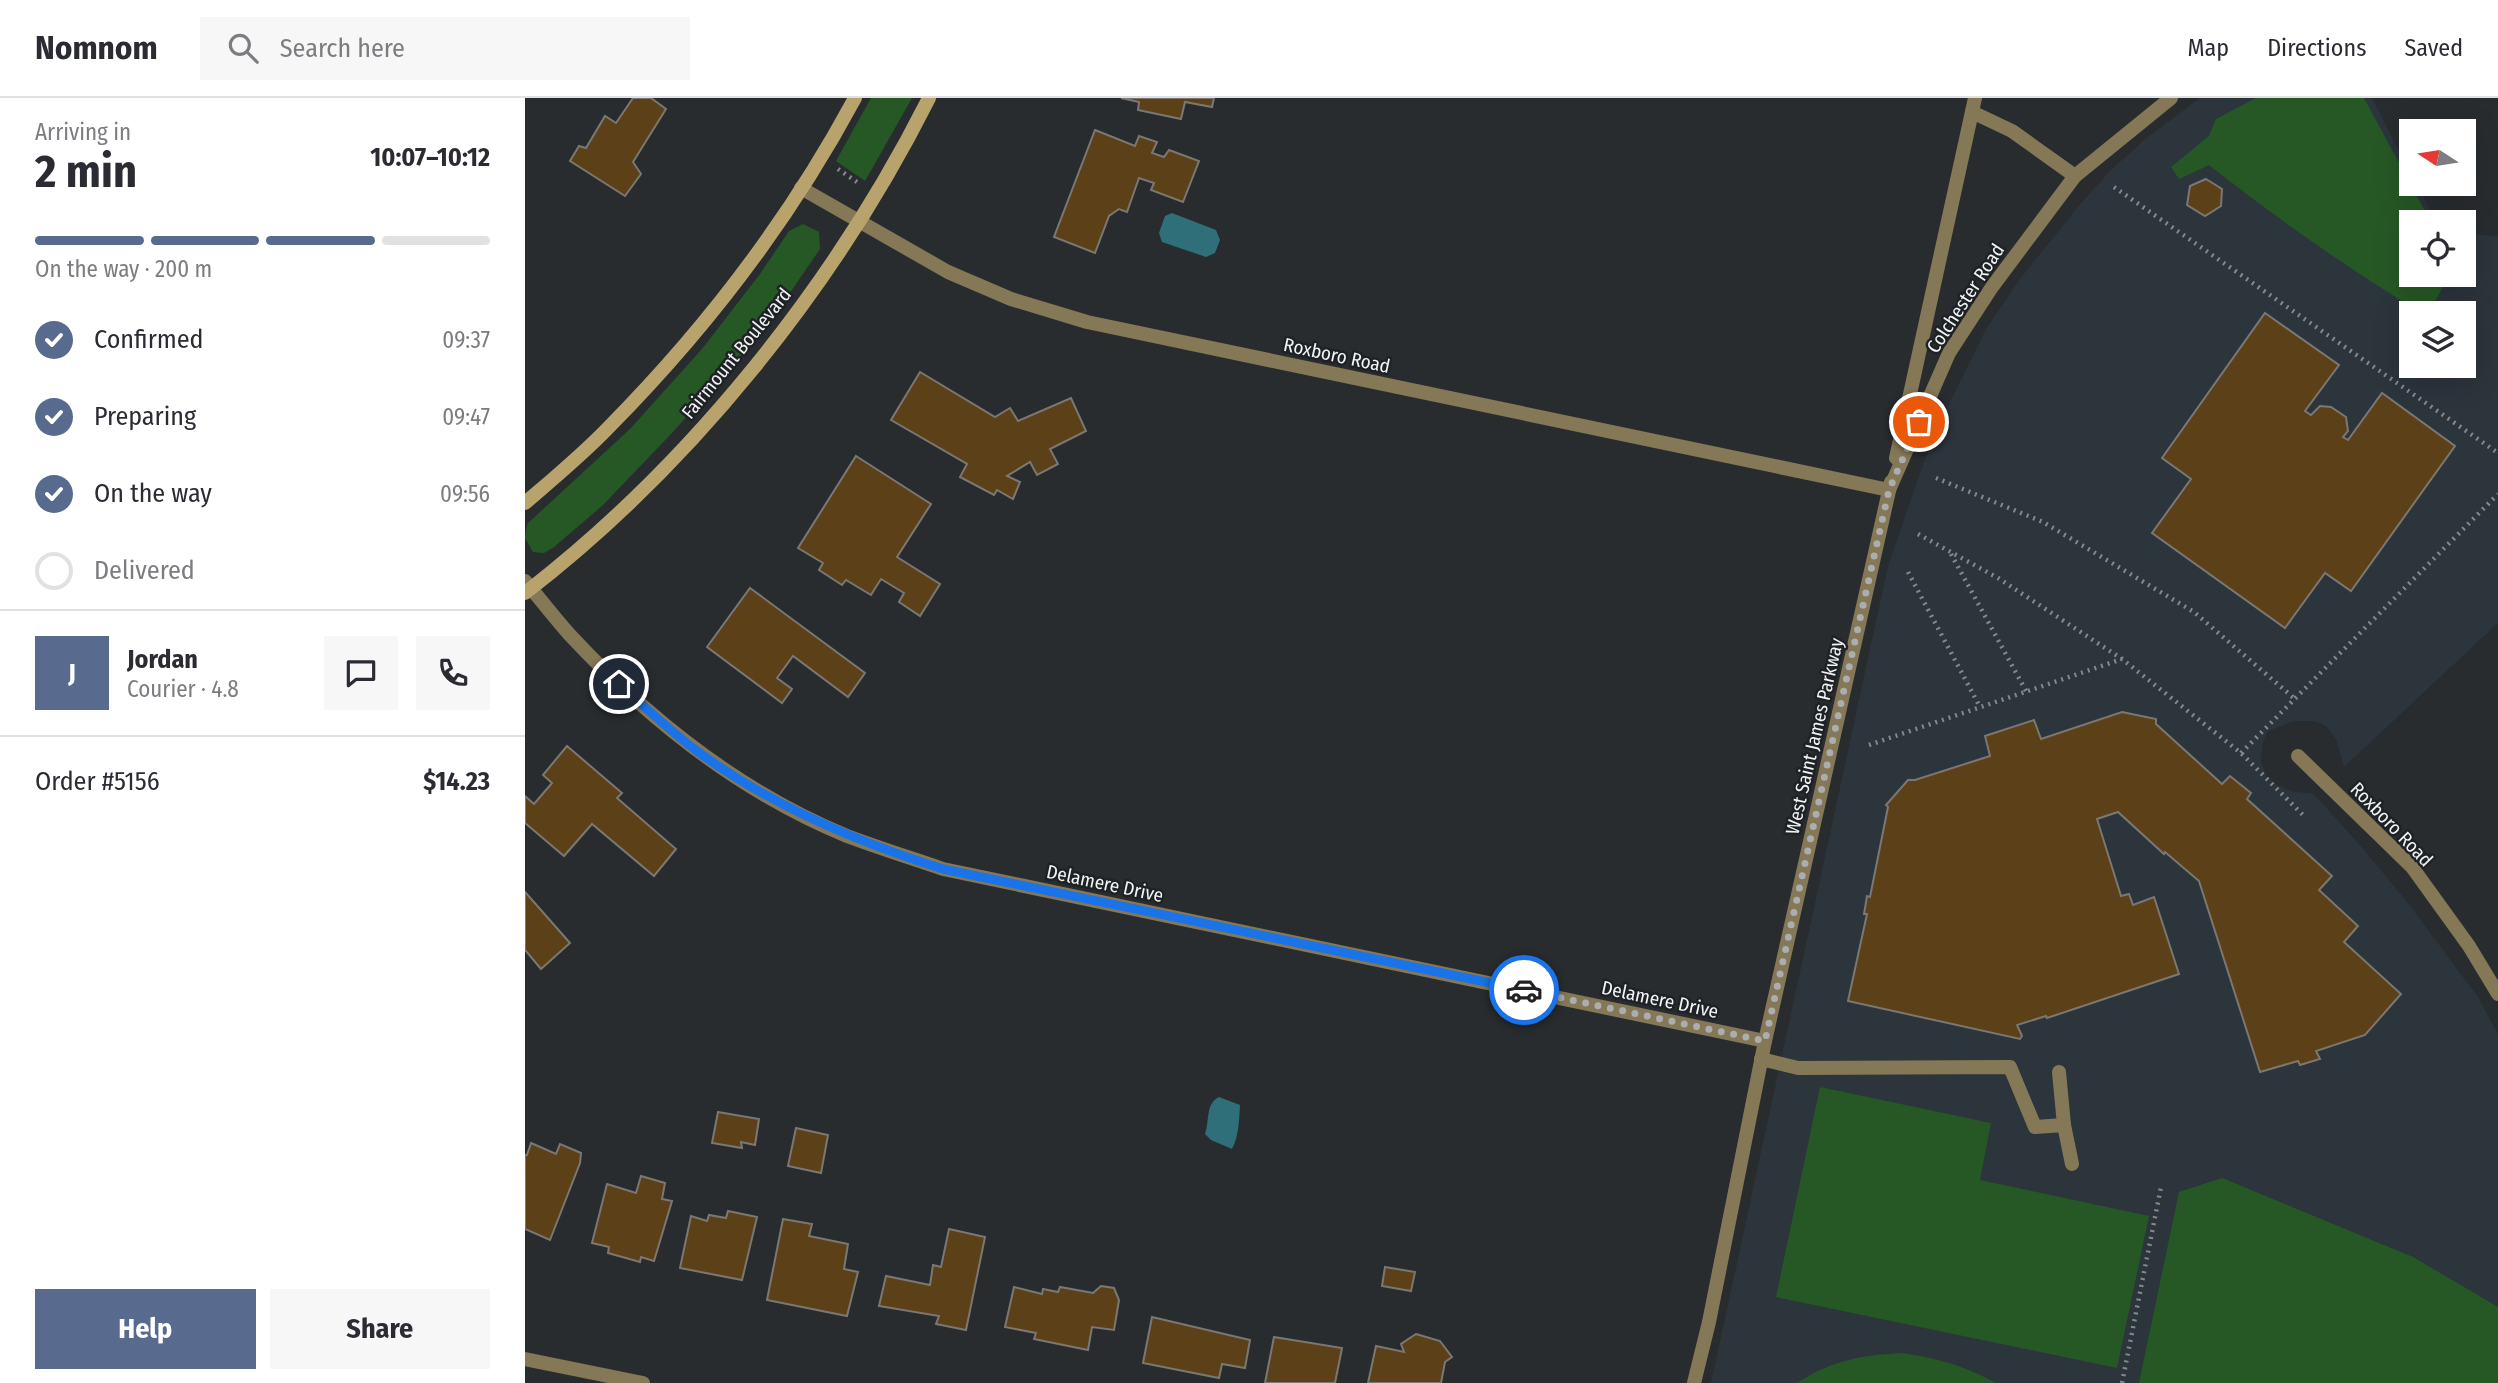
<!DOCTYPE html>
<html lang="en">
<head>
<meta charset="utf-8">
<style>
	body { margin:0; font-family:"Fira Sans Condensed",sans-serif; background:#f7f7f7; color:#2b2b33; height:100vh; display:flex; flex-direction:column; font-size:26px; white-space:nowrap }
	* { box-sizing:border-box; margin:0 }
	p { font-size:23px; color:#7c7c81 }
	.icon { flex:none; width:38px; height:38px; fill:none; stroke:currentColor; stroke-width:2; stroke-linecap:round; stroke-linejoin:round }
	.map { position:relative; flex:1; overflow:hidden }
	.drawer { display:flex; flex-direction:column; background:#fff; width:525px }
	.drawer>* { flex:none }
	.needle { width:46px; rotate:282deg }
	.tools { position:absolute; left:1874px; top:21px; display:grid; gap:14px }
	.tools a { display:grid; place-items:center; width:77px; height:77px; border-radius:0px; background:#fff; box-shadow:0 7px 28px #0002; font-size:35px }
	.pin { position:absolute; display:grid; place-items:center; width:60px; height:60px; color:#fff; margin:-30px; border:4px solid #fff; border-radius:50%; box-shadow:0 2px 7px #0007 }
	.courier { position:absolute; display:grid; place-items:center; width:70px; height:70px; margin:-35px; border:5px solid #1a73e8; border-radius:50%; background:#fff; color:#222; box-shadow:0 2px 9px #0007 }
	.overview em { font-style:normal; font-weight:700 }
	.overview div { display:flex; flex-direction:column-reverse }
	.overview { display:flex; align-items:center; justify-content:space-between; height:119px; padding:0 35px }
	h1 { font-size:46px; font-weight:700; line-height:52px }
	.bar { display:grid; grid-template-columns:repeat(4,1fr); gap:10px 7px; align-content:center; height:84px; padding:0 35px }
	.bar i { height:9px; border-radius:5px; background:#e1e1e2 }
	.bar .on { background:#586a8e }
	.bar p { grid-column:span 4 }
	.line { display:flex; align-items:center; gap:18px; padding:0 35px; border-top:2px solid #e1e1e2 }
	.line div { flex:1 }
	.round { display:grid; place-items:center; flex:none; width:74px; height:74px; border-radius:0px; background:#f7f7f7 }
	ol { padding:0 35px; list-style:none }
	li { display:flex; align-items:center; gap:21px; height:77px }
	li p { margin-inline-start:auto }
	li .icon { padding:7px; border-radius:50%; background:#586a8e; color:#fff; stroke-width:4 }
	li:last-child { color:#7c7c81 }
	li i { width:38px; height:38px; border:4px solid #e1e1e2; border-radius:50% }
	.button { display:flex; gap:14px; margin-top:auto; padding:14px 35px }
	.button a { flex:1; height:80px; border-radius:0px; background:#586a8e; color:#fff; font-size:28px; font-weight:700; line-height:80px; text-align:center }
	.button a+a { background:#f7f7f7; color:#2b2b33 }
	header { display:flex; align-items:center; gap:42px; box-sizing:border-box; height:98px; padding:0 35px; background:#fff; border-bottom:2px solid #e1e1e2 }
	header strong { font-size:33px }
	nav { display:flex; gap:38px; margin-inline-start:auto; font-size:24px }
	.search { width:490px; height:63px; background:#f7f7f7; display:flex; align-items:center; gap:18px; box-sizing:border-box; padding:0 24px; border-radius:0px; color:#7c7c81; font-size:26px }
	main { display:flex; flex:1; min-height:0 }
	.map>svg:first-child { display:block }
	.built { fill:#2c343c; fill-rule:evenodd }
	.green { fill:#265825 }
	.water { fill:#2e6f79 }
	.building { fill:#5c4017; stroke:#7b7773; stroke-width:2 }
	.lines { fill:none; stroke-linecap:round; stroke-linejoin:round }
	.path { stroke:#86888b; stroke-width:4.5; stroke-dasharray:2 5; stroke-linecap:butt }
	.lane { stroke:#857856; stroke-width:14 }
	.street { stroke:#857856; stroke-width:14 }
	.secondary { stroke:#b8a36c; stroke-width:14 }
	.done { stroke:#abadb0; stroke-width:7; stroke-dasharray:0 12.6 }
	.route { stroke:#1a73e8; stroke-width:9 }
	.labels { text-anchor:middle; stroke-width:5; stroke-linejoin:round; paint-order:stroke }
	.street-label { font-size:19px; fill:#f1f3f6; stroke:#1f2225 }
</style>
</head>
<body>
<header>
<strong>Nomnom</strong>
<div class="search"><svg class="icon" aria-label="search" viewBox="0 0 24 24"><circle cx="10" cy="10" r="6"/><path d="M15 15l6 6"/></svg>Search here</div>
<nav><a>Map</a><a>Directions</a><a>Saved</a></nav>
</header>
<main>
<section class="drawer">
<div class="overview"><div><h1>2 min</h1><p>Arriving in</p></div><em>10:07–10:12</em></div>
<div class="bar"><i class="on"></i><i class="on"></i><i class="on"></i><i></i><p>On the way · 200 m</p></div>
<ol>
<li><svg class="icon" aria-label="check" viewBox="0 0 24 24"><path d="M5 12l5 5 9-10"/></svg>Confirmed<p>09:37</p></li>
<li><svg class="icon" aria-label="check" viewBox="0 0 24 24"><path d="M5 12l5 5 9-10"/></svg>Preparing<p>09:47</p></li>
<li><svg class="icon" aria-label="check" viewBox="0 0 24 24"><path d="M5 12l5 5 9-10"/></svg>On the way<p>09:56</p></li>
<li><i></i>Delivered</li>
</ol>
<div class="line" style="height:126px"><b class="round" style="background:#586a8e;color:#fff">J</b><div><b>Jordan</b><p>Courier · 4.8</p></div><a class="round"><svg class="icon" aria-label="chat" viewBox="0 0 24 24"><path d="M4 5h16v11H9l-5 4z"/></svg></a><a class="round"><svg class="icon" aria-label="phone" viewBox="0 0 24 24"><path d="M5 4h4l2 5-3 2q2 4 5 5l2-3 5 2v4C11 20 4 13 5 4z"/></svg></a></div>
<div class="line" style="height:91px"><div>Order #5156</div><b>$14.23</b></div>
<div class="button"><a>Help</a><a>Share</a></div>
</section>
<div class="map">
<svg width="1973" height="1285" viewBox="0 0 1973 1285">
	<rect width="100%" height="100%" fill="#292c2f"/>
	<!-- built -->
	<path class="built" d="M1675,0H1847L1886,76V86H1892L1912,124H1886V177H1939V136L1973,138V525L1819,669L1811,641L1801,628L1788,623H1768L1742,634L1737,648L1736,664L1742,679L1752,687L1765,693L1789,696L1835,747L1883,805L1953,899L1973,936V1285H1186L1363,468L1401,358L1418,318L1461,231L1495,181L1557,104L1585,73L1619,42ZM1886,215H1939V268H1886Z"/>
	<!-- green -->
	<g class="green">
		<polygon points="346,0 387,0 340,83 311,63"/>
		<path d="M1731,0H1839L1906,124H1886V177H1925L1903,215H1896C1823,170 1752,121 1684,67L1654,81L1646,69L1684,38L1691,21Z"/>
		<polygon points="278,126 294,134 295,151 242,228 147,335 78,407 29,449 19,455 8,454 0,440 2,426 105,331 177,251 235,176 264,133"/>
		<polygon points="1295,989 1466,1025 1455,1082 1624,1118 1592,1270 1251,1199"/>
		<polygon points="1697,1080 1888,1159 1973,1209 1973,1285 1614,1285 1654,1094"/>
		<path d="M1378,1255C1415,1261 1437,1267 1471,1285H1272C1307,1262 1337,1257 1378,1255Z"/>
	</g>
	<!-- water -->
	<g class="water">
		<polygon points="647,115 691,132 695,142 690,155 681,159 637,144 634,135 640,118"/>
		<path d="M694,999L715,1007C714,1021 714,1038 707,1051L686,1042L680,1036C685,1023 680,1006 694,999Z"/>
	</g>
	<!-- building -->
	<g class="building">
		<polygon points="108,0 126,0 141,11 108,64 116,76 100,98 45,63 54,48 61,50 80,18 91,25"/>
		<polygon points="596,0 689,0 687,9 660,4 656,21 613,12 614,4"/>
		<polygon points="570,32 610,48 614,38 632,44 627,55 639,59 644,52 674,63 658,104 626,92 629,85 614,80 602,114 594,111 584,118 570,155 529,139"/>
		<polygon points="1681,81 1697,91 1696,108 1680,118 1662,107 1665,88"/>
		<polygon points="1740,215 1814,267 1780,313 1786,317 1795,308 1806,309 1821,319 1823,333 1818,339 1823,342 1857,295 1930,348 1826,493 1800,475 1760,530 1627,435 1666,381 1637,360"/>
		<polygon points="395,274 470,319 485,310 493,323 546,300 561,333 525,351 533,366 512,377 505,364 482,378 495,384 488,401 472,392 469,397 435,379 442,366 366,322"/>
		<polygon points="331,358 406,406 372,459 415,486 395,518 374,504 379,495 356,481 346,497 321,482 317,487 294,472 298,465 273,450"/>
		<polygon points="225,490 340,575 323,599 268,558 252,580 267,591 257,605 182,549"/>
		<polygon points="1597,614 1631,621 1631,626 1697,686 1705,678 1726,695 1722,701 1807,778 1794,792 1833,828 1819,844 1876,896 1840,937 1791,953 1795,961 1775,967 1773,963 1735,974 1674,783 1640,754 1639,756 1593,714 1572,721 1596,798 1604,796 1608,807 1629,799 1654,876 1522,920 1521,918 1492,927 1497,938 1495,941 1323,903 1342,816 1339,816 1342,798 1345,799 1363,709 1361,707 1383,682 1390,682 1465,658 1460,638 1509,622 1516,641"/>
		<polygon points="42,648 97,695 92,700 151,751 129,778 67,726 39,758 0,725 0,698 9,706 27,685 18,677"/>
		<polygon points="0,794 45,845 16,871 0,852"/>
		<polygon points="193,1014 234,1021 230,1047 216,1044 217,1050 187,1045"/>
		<polygon points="271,1030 303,1037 296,1075 263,1068"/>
		<polygon points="6,1045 31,1056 35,1046 56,1055 55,1065 25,1142 0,1131 0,1057 2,1057"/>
		<polygon points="116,1078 140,1085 137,1101 147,1103 129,1163 116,1159 115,1164 83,1155 84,1149 67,1145 82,1086 111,1095"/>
		<polygon points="203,1113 232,1119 217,1182 155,1170 166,1118 182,1123 184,1117 201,1120"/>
		<polygon points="258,1121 287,1126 284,1138 323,1146 319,1171 333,1174 322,1218 242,1202"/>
		<polygon points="424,1131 460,1139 441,1232 411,1226 414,1218 354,1208 361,1178 405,1187 408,1167 416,1169"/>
		<polygon points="860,1169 890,1174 886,1193 857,1188"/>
		<polygon points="576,1188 589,1190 594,1202 589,1232 567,1229 563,1252 509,1241 511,1235 480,1229 489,1189 517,1196 518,1191 533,1194 535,1189 568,1195"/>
		<polygon points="627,1219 725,1242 720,1270 697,1266 694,1280 618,1265"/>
		<polygon points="891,1236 915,1243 927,1259 920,1264 916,1285 843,1285 851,1248 879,1254 876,1246"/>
		<polygon points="749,1239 817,1250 810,1285 740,1285"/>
	</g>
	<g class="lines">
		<!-- path -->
		<g class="path">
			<polyline points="313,71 332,84"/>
			<polyline points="1589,89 1973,355"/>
			<polyline points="1411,380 1518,424 1669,514 1770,601"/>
			<polyline points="1393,436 1473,480 1597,561 1716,655 1780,719"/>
			<polyline points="1426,456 1501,593"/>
			<polyline points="1383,474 1455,609"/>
			<polyline points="1344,647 1597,561"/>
			<polyline points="1716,655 1973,396"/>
			<polyline points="1597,1285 1636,1089"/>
		</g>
		<!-- lane -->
		<g class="lane">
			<polyline points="1236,961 1273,970 1485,969 1510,1029 1539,1027 1547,1066"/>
			<polyline points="1534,974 1539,1027"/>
		</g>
		<!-- street -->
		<g class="street">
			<polyline points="1447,14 1487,33 1550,78"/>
			<polyline points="276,90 423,174 486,201 562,224 1364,392 1424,255 1467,189 1550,78 1646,0"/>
			<polyline points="1371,360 1450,0"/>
			<path d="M0,483C15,501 29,519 44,536C122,620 215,694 322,738C354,750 386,760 418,771L1240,943"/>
			<polyline points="1773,658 1887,769 1944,848 1973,896"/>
			<polyline points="0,1261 118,1285"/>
			<polyline points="1169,1285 1184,1224 1240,943 1366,384"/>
		</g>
		<!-- secondary -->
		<g class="secondary">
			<path d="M0,405C28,381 57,357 83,330C179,233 265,121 330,0"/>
			<path d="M0,495C166,367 310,187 404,0"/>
		</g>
	</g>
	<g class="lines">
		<!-- done -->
		<polyline class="done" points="999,892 1240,943 1364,392 1394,324"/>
		<!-- route -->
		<path class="route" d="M94,586C121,610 147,635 176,656C249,709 332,744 418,771L999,892"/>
	</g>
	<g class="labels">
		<!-- street labels -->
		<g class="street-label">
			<text transform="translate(1440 200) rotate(-57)" y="7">Colchester Road</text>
			<text transform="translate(211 255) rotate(-51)" y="7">Fairmount Boulevard</text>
			<text transform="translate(812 257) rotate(12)" y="7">Roxboro Road</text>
			<text transform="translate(1289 638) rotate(-77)" y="7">West Saint James Parkway</text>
			<text transform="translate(1867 726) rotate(46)" y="7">Roxboro Road</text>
			<text transform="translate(580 785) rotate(12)" y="7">Delamere Drive</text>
			<text transform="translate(1135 901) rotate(12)" y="7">Delamere Drive</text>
		</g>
	</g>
</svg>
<div class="tools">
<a><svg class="needle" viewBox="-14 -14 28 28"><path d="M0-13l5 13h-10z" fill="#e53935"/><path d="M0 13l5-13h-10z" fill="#7c7c81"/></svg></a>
<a><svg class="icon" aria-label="locate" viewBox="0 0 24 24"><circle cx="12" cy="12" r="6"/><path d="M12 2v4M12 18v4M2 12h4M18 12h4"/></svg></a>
<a><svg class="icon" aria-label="layers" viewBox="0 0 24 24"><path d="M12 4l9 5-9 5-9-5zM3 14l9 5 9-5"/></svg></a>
</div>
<div class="pin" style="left:1394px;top:324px;background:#ea580c"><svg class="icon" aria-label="bag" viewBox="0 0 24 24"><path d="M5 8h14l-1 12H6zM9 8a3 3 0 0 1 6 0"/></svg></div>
<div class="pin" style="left:94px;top:586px;background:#1f2937"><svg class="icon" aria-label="home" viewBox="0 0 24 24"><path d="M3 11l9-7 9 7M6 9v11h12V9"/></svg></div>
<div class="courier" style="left:999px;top:892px"><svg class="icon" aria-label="car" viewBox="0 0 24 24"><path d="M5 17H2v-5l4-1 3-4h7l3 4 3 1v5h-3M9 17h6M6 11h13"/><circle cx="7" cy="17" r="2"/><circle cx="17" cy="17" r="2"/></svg></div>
</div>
</main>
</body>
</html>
